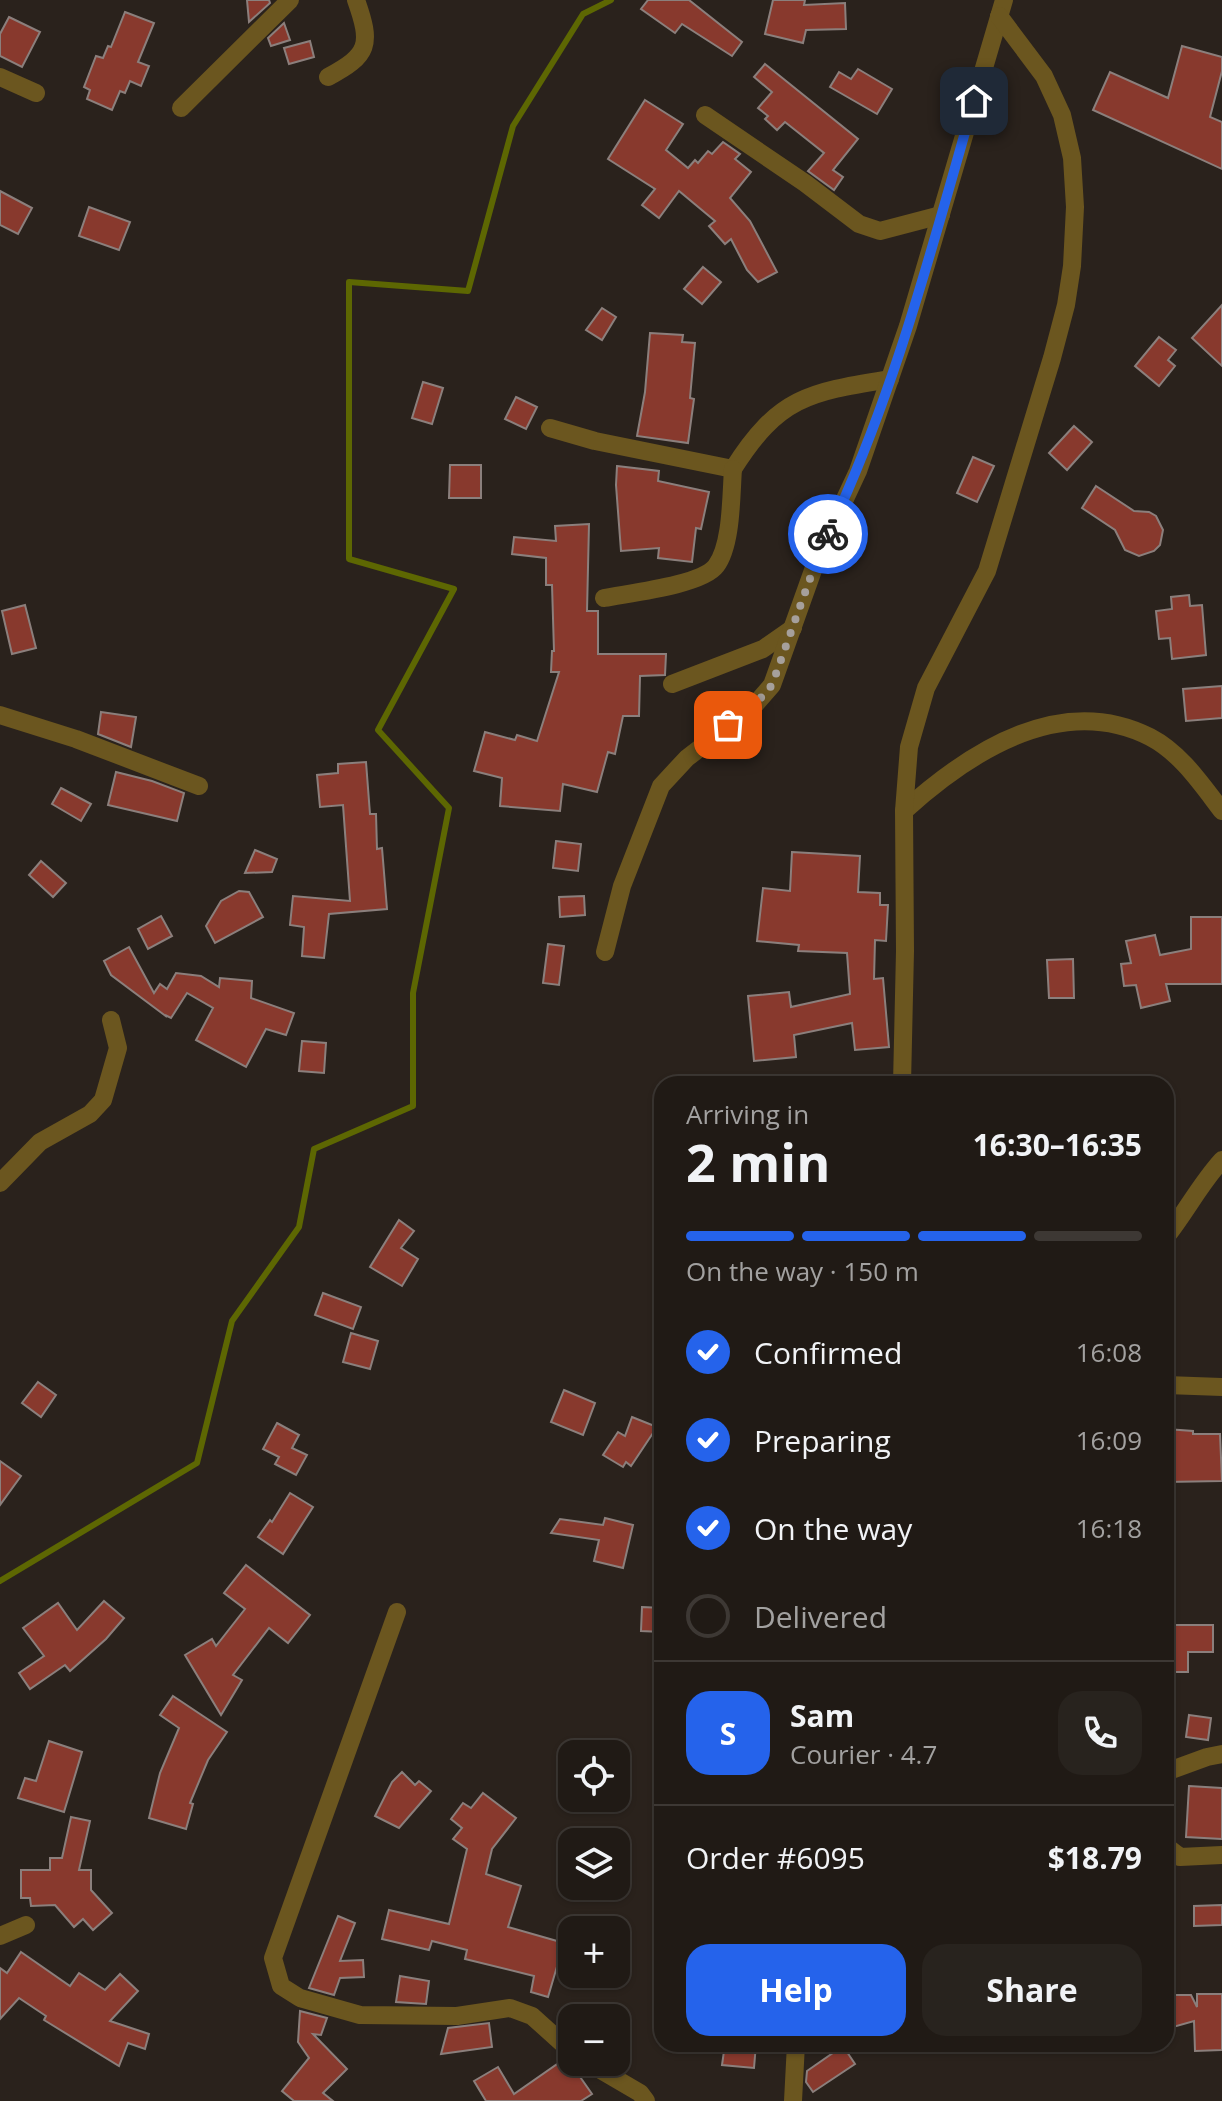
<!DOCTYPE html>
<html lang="en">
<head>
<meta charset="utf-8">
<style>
	body { margin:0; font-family:"Open Sans",sans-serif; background:#28231e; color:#f1f3f6; height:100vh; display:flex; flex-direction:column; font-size:30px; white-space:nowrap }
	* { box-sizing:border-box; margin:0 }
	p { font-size:26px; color:#a2a1a0 }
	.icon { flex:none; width:44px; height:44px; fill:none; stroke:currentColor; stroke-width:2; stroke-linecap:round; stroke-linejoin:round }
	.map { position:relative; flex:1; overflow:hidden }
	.details { position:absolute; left:654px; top:1076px; width:520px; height:976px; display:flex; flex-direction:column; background:#201a15; border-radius:24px; box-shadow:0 2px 6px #0004,0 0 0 2px #3d3834 }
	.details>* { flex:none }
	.buttons { position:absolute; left:558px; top:1740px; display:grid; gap:16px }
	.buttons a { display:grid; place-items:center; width:72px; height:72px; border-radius:16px; background:#201a15; box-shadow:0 2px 6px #0004,0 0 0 2px #3d3834; font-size:40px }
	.pin { position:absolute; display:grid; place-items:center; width:68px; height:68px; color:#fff; margin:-34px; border-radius:16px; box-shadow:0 4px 12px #0006 }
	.courier { position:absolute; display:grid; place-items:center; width:80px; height:80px; margin:-40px; border:6px solid #2563eb; border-radius:50%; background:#fff; color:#222; box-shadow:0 2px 10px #0007 }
	.head em { font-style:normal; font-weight:700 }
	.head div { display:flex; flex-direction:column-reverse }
	.head { display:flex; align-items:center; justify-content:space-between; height:136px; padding:0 32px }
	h1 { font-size:52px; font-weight:700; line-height:60px }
	.bar { display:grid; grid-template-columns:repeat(4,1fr); gap:12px 8px; align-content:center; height:96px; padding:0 32px }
	.bar i { height:10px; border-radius:6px; background:#3d3834 }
	.bar .on { background:#2563eb }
	.bar p { grid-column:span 4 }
	.line { display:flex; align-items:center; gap:20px; padding:0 32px; border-top:2px solid #3d3834 }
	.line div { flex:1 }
	.round { display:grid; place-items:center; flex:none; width:84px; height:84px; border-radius:24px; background:#28231e }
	ol { padding:0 32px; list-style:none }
	li { display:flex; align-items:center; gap:24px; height:88px }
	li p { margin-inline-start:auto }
	li .icon { padding:8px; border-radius:50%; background:#2563eb; color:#fff; stroke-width:4 }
	li:last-child { color:#a2a1a0 }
	li i { width:44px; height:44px; border:4px solid #3d3834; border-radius:50% }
	.action { display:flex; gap:16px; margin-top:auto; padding:16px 32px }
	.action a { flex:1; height:92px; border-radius:24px; background:#2563eb; color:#fff; font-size:32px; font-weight:700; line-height:92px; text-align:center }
	.action a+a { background:#28231e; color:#f1f3f6 }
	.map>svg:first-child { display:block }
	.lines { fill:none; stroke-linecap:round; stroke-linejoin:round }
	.stream { stroke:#5d6702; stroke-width:6 }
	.building { fill:#88392d; stroke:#8b7f7c; stroke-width:2 }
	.street { stroke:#6b561f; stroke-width:18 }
	.done { stroke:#a6a09b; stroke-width:8; stroke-dasharray:0 14.4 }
	.route { stroke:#2563eb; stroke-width:10 }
</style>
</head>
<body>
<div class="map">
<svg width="1222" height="2101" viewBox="0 0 1222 2101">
	<rect width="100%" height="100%" fill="#2a221c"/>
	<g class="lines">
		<!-- stream -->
		<polyline class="stream" points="0,1581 197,1463 232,1321 299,1227 314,1149 413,1106 413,993 449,808 378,730 454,589 349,559 349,282 468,291 513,126 583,14 611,0"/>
	</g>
	<!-- building -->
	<g class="building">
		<polygon points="247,0 269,0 270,3 249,22"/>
		<polygon points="648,0 689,0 742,42 732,56 682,24 675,33 641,9"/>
		<polygon points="773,0 805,0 804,5 845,3 846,29 806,30 803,43 765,34"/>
		<polygon points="125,12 154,23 138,62 149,66 141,86 130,81 125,93 120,91 112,110 87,99 90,90 84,87 96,56 103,58 108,46 111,47"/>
		<polygon points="9,17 40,32 22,67 0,56 0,34"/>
		<polygon points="284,23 290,40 271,46 268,38"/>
		<polygon points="310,41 314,57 289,64 284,48"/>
		<polygon points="1182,46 1222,57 1222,71 1210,117 1222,122 1222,169 1093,110 1110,72 1168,98"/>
		<polygon points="765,64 858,139 833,170 843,177 834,190 808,171 824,153 785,122 777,130 765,119 768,116 758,108 772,92 754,77"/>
		<polygon points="858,69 892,89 877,114 830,87 839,72 851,79"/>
		<polygon points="645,100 683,124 666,150 688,168 695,160 698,163 708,151 712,154 723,142 740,154 735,159 751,172 730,198 750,221 777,272 758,282 747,270 731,239 725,244 709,226 715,221 679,191 659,218 642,205 655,189 608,159"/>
		<polygon points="0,191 32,208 18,234 0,225"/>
		<polygon points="89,207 130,222 119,250 79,236"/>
		<polygon points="703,267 721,282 702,304 684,289"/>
		<polygon points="1222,305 1222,366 1192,338"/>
		<polygon points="602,308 616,317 602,340 586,330"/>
		<polygon points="650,333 683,335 682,342 695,343 690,398 694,399 688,443 637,436 645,392"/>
		<polygon points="1159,337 1176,350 1168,360 1175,366 1159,386 1135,366"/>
		<polygon points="423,382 443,388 432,424 412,418"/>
		<polygon points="516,397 537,407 526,429 505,419"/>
		<polygon points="1074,426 1092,442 1067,470 1049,453"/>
		<polygon points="973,457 994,466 977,502 957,493"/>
		<polygon points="450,465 481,465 481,498 449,498"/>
		<polygon points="617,466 659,471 658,481 709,492 701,529 696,528 692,562 658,558 659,548 621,551 616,485"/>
		<polygon points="1096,486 1134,511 1149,512 1156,516 1163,530 1160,545 1154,551 1139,556 1125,550 1115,530 1082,508"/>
		<polygon points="589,524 587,611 598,611 598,654 666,654 665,675 640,676 639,716 623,716 615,754 608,752 597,792 563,784 560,811 500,806 502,778 474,771 485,732 515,740 517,735 537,741 559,672 551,672 552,651 554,651 552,585 546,585 546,558 512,554 514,537 556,541 555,526"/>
		<polygon points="1189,595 1190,606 1202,605 1206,655 1172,659 1170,638 1159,639 1156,611 1172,609 1171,597"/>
		<polygon points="25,605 36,648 12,654 2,611"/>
		<polygon points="1222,686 1222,718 1186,721 1183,689"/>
		<polygon points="101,712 136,717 131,747 98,734"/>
		<polygon points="366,762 370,814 376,814 377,849 382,848 387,909 329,914 324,958 302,956 304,927 290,925 293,896 350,901 343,805 320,807 317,775 338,773 338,764"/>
		<polygon points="116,772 152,781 184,793 177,821 108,805"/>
		<polygon points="61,788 91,804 81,821 52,804"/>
		<polygon points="556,841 581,844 578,871 553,868"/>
		<polygon points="255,850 277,859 272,872 245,873"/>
		<polygon points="792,852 860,856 858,892 880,893 880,905 888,905 886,941 875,940 874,979 883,978 889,1047 855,1050 852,1023 794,1035 796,1057 754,1061 748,996 789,992 791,1007 850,994 847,953 798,951 799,945 757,941 763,888 790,891"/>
		<polygon points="41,861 66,883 53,897 29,875"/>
		<polygon points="239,891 249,892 263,917 215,943 206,926 221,901"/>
		<polygon points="584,896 585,915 560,917 559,897"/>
		<polygon points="161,916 172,936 148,949 138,929"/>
		<polygon points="1191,917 1222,917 1222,984 1166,984 1170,1001 1141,1008 1136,985 1124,986 1121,964 1131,963 1126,941 1155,935 1160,955 1191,949"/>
		<polygon points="548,944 564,946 559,985 543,983"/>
		<polygon points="129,947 154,993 160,984 167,989 176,973 201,976 219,987 220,978 252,981 251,998 294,1013 286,1035 266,1029 246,1067 196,1040 213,1008 187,993 171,1018 165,1015 167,1017 111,975 104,961"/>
		<polygon points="1073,959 1074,998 1049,998 1047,960"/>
		<polygon points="302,1041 326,1043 324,1073 299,1071"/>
		<polygon points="399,1220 414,1231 401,1248 418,1259 402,1286 370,1267"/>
		<polygon points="323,1293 361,1307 353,1329 315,1315"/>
		<polygon points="351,1333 378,1341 370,1369 343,1362"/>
		<polygon points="38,1382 56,1395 41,1417 22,1403"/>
		<polygon points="564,1390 595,1403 583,1435 551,1422"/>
		<polygon points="632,1417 657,1427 631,1466 626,1462 623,1467 603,1455 618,1432 625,1436"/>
		<polygon points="277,1423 299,1435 292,1448 307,1455 296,1475 275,1464 279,1457 263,1449"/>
		<polygon points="1166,1429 1193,1431 1193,1434 1220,1434 1222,1481 1166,1482"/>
		<polygon points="0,1461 21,1476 0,1505"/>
		<polygon points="290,1493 313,1507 283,1554 258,1537 270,1520 272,1522"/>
		<polygon points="605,1518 633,1525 623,1568 594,1561 599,1540 551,1533 560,1519 603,1525"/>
		<polygon points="246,1565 310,1615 288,1643 269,1628 233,1675 242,1680 221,1715 185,1655 212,1639 216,1646 245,1609 224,1593"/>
		<polygon points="104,1601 124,1618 106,1639 70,1671 65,1665 30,1689 19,1673 44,1656 23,1628 58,1603 77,1630"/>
		<polygon points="642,1607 662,1608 662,1632 641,1631"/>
		<polygon points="1166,1625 1213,1625 1213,1652 1188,1652 1188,1672 1166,1672"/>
		<polygon points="173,1696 227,1732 208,1760 190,1803 193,1804 186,1829 149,1818 160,1773 179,1728 160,1715"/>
		<polygon points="1189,1715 1211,1718 1208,1740 1186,1737"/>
		<polygon points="49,1741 82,1752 64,1812 18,1798 25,1778 36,1781"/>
		<polygon points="402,1772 415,1785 419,1781 431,1791 399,1828 375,1816 392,1782"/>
		<polygon points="1189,1786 1222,1788 1222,1839 1186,1837"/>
		<polygon points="483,1793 516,1818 492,1849 486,1874 521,1886 508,1927 564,1943 548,1997 531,1992 534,1976 465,1959 467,1950 432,1941 429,1950 382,1939 389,1910 449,1924 467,1849 453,1839 462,1828 451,1819 463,1803 471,1808"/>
		<polygon points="71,1817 90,1821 79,1870 91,1870 91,1890 112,1913 93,1930 83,1919 74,1927 55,1905 31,1906 30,1898 21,1898 21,1870 50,1870 50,1858 62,1858"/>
		<polygon points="1222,1905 1222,1925 1194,1926 1194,1906"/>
		<polygon points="338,1916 355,1923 340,1961 363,1960 364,1977 340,1978 334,1995 309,1988"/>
		<polygon points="21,1952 70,1986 79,1973 105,1990 120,1974 138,1991 110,2021 149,2034 145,2049 128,2043 119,2066 44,2020 46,2016 19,1998 0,2019 0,1968 7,1973"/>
		<polygon points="400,1976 429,1981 426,2004 396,2002"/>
		<polygon points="1197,1994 1222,1994 1222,2050 1195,2051 1194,2021 1166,2029 1166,1995 1191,1995 1197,2007"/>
		<polygon points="300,2011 327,2018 321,2035 313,2034 347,2069 323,2093 333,2101 294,2101 282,2091 309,2058 298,2042"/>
		<polygon points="489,2023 492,2047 441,2054 448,2028"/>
		<polygon points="725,2044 756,2044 754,2068 722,2065"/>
		<polygon points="843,2046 855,2064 813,2092 806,2082 807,2071"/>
		<polygon points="563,2060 571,2064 592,2094 581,2101 486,2101 474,2081 498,2067 514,2094"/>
	</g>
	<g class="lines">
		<!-- street -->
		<g class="street">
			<polyline points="0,77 36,93"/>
			<path d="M328,77C369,55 372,45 356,0"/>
			<polyline points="181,108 290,0"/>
			<polyline points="705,115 805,183 859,224 880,231 941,215"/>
			<path d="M550,428L595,441L733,469C779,396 810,392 890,379"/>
			<path d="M604,598C629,593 702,585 716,566C732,545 731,495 733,469"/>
			<polyline points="672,684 763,649 793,628"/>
			<polyline points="0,715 76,739 199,786"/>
			<path d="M904,811C969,752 1061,692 1150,737C1181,753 1202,785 1222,811"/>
			<polyline points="605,952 622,886 661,786 687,758 753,707 772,685 817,559 858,471 908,326 1004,0"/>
			<polyline points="902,1084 905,951 904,811 909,747 926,688 987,571 1052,358 1066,305 1072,266 1075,207 1072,158 1062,115 1044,76 999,16"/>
			<polyline points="0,1183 40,1142 90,1114 103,1100 118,1048 111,1020"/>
			<path d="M1166,1237C1186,1212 1200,1184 1222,1160"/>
			<polyline points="1166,1385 1222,1387"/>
			<polyline points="397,1612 273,1958 281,1986 300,1998 360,2015 457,2016 510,2008 532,2016 572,2052"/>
			<polyline points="1166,1772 1207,1757 1222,1754"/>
			<polyline points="1166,1836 1167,1847 1180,1857 1222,1855"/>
			<polyline points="0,1936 26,1925"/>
			<polyline points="587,2062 640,2093 646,2101"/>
			<polyline points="793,2101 796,2044"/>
		</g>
	</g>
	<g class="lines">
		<!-- done -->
		<polyline class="done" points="728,725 753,707 772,685 817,559 828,534"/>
		<!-- route -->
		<path class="route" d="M828,534C894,396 932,247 974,101"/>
	</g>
</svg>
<div class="buttons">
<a><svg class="icon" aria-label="locate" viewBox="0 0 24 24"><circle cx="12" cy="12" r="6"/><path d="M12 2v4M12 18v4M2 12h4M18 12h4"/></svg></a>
<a><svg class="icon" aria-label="layers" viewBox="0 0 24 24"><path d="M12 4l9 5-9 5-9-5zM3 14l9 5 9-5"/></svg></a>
<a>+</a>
<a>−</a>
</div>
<div class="pin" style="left:728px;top:725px;background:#ea580c"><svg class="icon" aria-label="bag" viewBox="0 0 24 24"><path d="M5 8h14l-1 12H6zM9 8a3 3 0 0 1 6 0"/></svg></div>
<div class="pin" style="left:974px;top:101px;background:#1f2937"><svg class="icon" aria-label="home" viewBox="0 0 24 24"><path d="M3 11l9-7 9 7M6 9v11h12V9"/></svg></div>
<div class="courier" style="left:828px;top:534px"><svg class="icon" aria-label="bike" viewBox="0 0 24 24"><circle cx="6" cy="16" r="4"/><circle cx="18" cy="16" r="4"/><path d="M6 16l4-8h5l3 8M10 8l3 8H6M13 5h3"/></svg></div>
<section class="details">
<div class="head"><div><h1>2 min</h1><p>Arriving in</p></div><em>16:30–16:35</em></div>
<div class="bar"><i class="on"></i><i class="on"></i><i class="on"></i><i></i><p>On the way · 150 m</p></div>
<ol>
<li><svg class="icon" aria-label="check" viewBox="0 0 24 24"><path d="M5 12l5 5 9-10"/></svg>Confirmed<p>16:08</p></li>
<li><svg class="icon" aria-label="check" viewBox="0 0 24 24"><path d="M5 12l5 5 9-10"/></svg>Preparing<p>16:09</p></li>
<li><svg class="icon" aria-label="check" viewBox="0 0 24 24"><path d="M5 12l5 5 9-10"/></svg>On the way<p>16:18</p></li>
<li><i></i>Delivered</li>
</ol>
<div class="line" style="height:144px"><b class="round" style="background:#2563eb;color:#fff">S</b><div><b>Sam</b><p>Courier · 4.7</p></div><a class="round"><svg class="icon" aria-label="phone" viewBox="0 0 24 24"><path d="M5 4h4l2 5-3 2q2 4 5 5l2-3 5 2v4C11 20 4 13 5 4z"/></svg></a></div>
<div class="line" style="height:104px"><div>Order #6095</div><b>$18.79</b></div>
<div class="action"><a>Help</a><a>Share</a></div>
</section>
</div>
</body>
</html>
